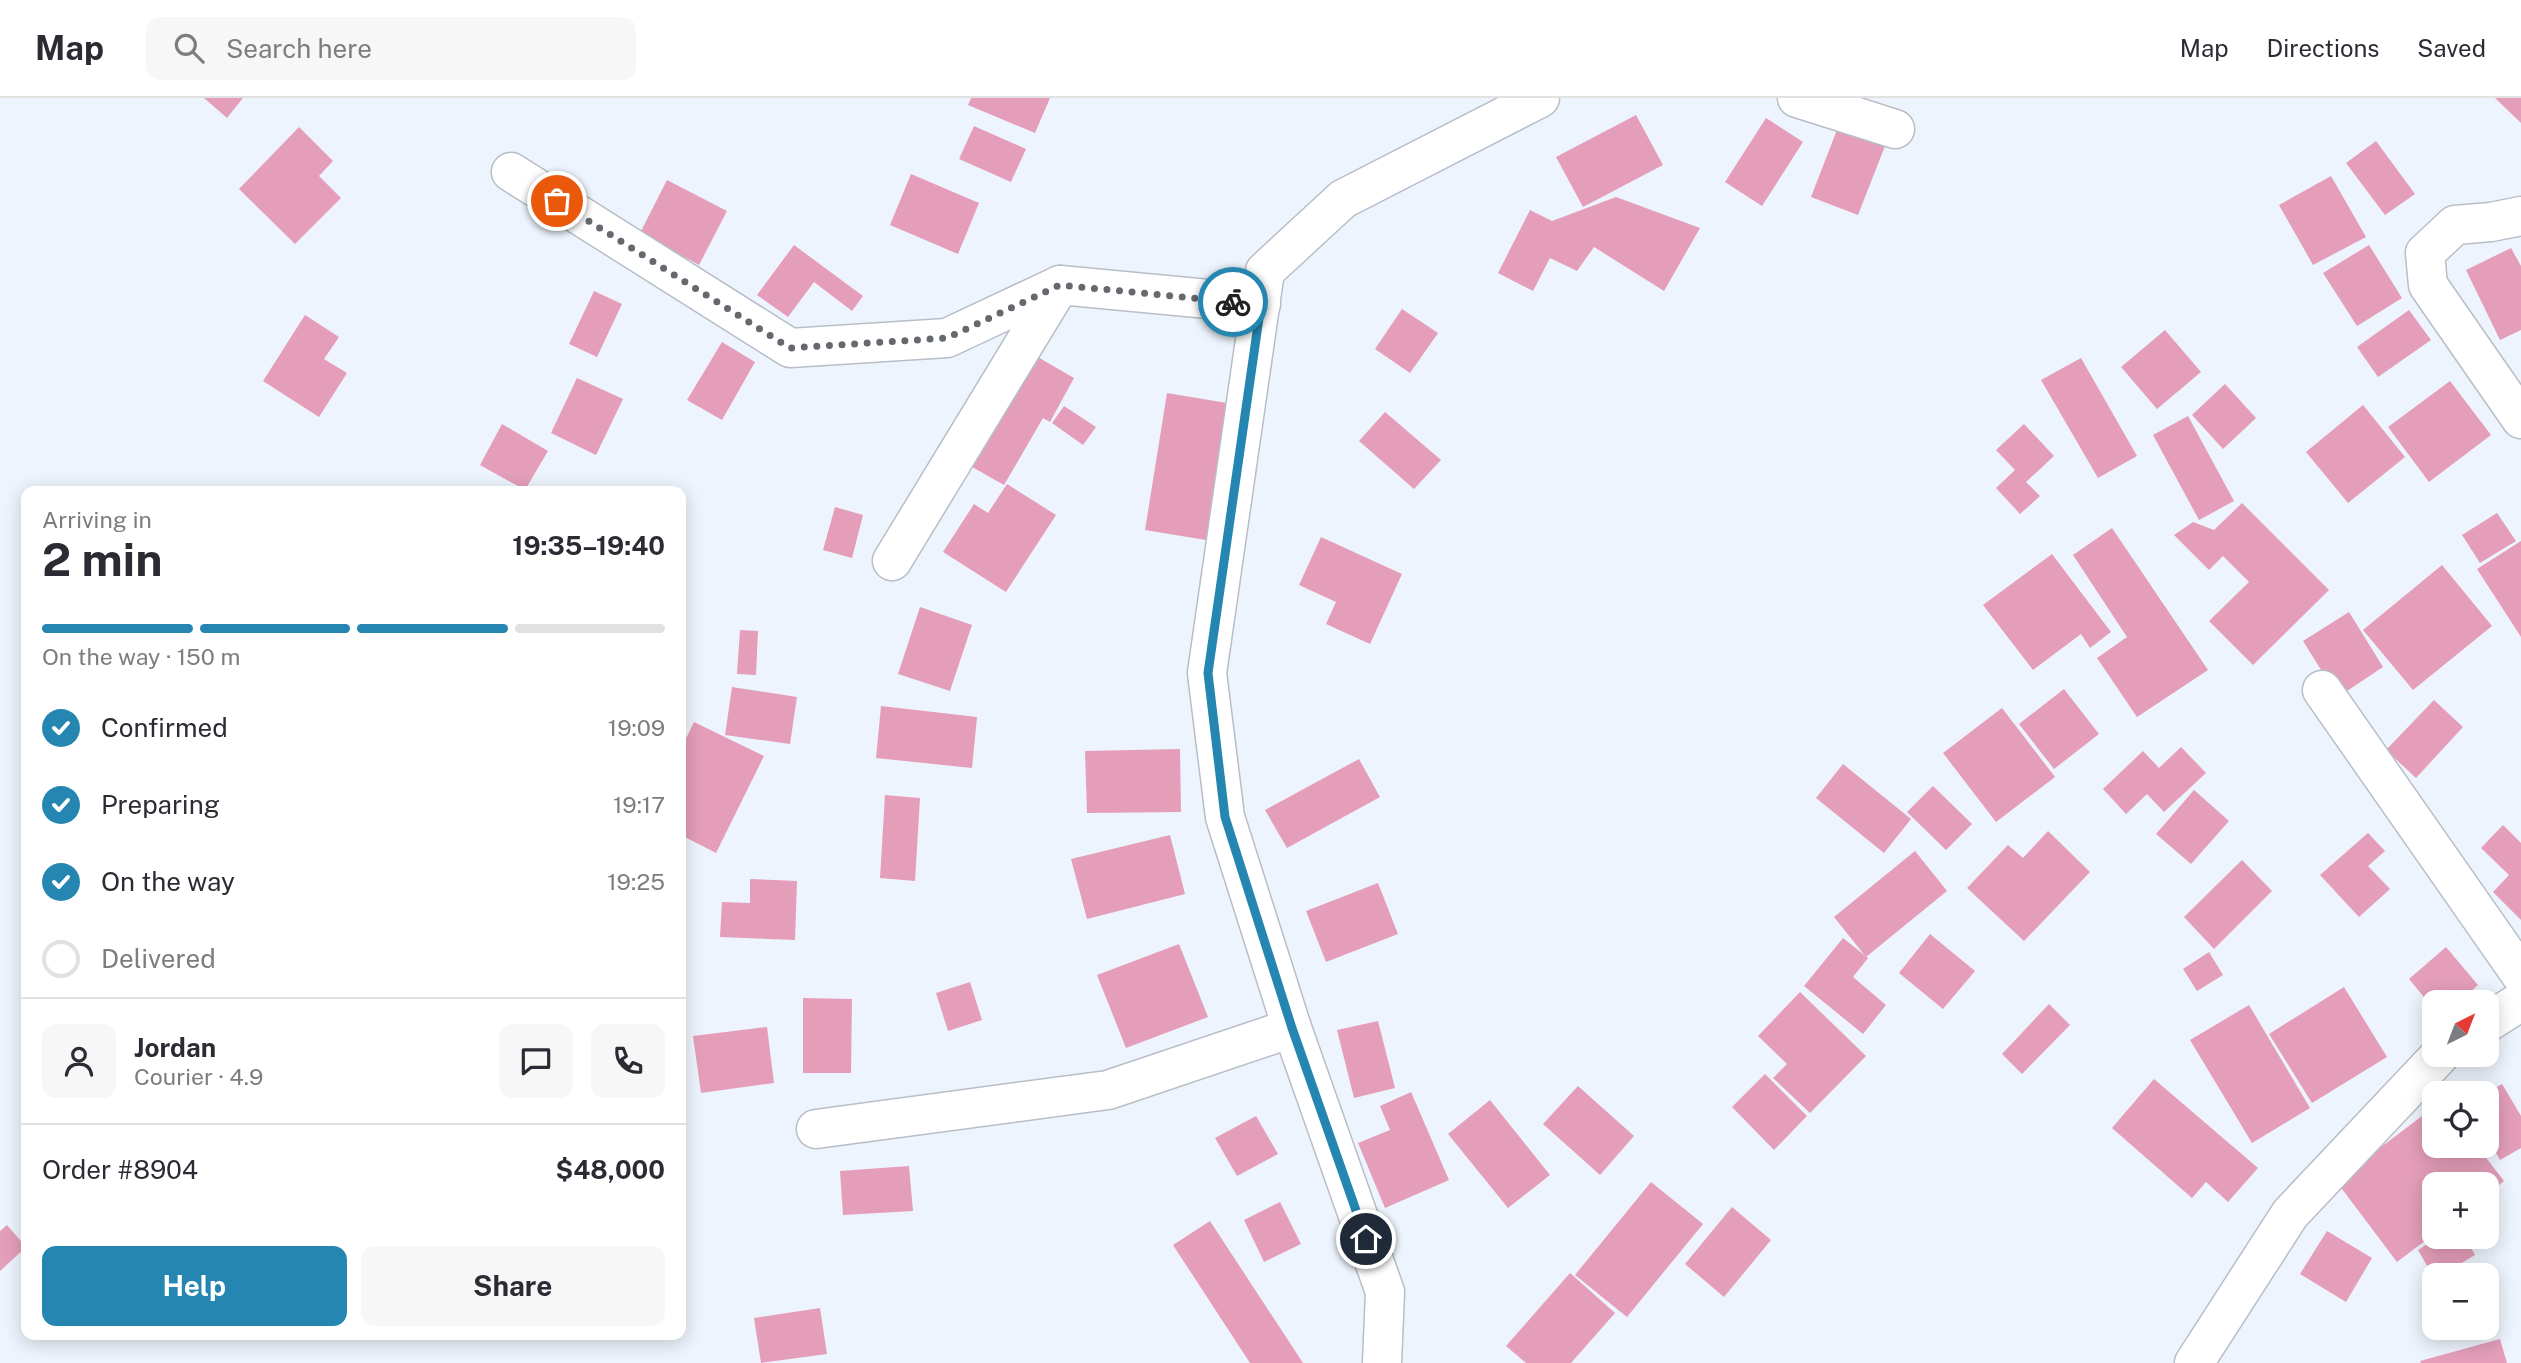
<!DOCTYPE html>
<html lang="en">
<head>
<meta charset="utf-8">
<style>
	body { margin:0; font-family:"Public Sans",sans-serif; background:#f7f7f7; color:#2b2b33; height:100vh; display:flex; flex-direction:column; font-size:26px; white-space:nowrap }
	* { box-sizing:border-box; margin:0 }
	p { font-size:23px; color:#7c7c81 }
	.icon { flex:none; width:38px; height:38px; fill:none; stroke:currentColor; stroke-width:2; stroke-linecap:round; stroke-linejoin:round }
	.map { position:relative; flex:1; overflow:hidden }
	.sheet { position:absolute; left:21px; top:388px; width:665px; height:854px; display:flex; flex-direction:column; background:#fff; border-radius:14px; box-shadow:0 4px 18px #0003 }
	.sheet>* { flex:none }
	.needle { width:46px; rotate:42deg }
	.fabs { position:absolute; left:2422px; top:892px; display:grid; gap:14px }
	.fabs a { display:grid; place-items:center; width:77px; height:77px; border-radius:14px; background:#fff; box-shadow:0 4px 18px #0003; font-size:35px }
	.pin { position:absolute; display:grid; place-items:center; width:60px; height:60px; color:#fff; margin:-30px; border:4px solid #fff; border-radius:50%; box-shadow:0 2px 7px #0007 }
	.courier { position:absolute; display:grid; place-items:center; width:70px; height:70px; margin:-35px; border:5px solid #2587b1; border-radius:50%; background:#fff; color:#222; box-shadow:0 2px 9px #0007 }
	.overview em { font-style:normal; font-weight:700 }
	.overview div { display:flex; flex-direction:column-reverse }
	.overview { display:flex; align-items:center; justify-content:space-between; height:119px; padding:0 21px }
	h1 { font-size:46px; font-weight:700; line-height:52px }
	.bar { display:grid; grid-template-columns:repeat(4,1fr); gap:10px 7px; align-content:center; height:84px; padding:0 21px }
	.bar i { height:9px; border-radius:5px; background:#e1e1e2 }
	.bar .selected { background:#2587b1 }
	.bar p { grid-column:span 4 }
	.line { display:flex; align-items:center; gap:18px; padding:0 21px; border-top:2px solid #e1e1e2 }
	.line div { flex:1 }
	.round { display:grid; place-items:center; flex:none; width:74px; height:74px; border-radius:14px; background:#f7f7f7 }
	ol { padding:0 21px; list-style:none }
	li { display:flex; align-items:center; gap:21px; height:77px }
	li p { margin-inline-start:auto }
	li .icon { padding:7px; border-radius:50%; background:#2587b1; color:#fff; stroke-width:4 }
	li:last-child { color:#7c7c81 }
	li i { width:38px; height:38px; border:4px solid #e1e1e2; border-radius:50% }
	.action { display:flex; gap:14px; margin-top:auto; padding:14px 21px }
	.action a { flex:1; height:80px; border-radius:14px; background:#2587b1; color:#fff; font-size:28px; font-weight:700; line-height:80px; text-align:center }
	.action a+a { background:#f7f7f7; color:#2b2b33 }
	header { display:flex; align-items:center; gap:42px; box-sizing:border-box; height:98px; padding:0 35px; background:#fff; border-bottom:2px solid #e1e1e2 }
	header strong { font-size:33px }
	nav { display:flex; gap:38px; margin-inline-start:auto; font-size:24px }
	.search { width:490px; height:63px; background:#f7f7f7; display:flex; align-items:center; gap:18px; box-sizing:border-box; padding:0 24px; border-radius:14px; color:#7c7c81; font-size:26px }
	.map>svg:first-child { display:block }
	.building { fill:#e49eb9 }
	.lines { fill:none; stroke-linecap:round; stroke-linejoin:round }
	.minor-casing { stroke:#b8bec7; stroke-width:41 }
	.minor { stroke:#fff; stroke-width:38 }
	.done { stroke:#65696e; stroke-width:7; stroke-dasharray:0 12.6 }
	.route { stroke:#2587b1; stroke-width:9 }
</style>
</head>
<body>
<header>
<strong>Map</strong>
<div class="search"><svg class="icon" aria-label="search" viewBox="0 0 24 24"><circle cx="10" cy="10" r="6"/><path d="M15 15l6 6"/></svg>Search here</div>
<nav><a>Map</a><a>Directions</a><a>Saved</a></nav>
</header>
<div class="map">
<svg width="2521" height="1265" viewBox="0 0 2521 1265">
	<rect width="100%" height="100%" fill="#eef4fd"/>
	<!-- building -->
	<g class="building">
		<polygon points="204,0 243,0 227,20"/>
		<polygon points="971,0 1050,0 1035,35 968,7"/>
		<polygon points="2495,0 2521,0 2521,25"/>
		<polygon points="1636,17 1663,67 1583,109 1556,59"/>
		<polygon points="1766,20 1803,44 1762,108 1725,84"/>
		<polygon points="1840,24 1887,43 1858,117 1811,99"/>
		<polygon points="974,28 1026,51 1011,84 959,61"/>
		<polygon points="299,29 333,63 319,78 341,100 295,146 239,91"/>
		<polygon points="2376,43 2415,96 2385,117 2346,65"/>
		<polygon points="911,76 979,105 958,156 890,127"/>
		<polygon points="2331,78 2366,139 2313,167 2279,107"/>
		<polygon points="667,82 727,113 699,167 640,135"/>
		<polygon points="1616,99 1700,130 1664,193 1594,149 1577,173 1550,160 1533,193 1498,175 1530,112 1552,123"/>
		<polygon points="794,147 863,198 852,213 814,184 788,219 757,197"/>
		<polygon points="2369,147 2402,200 2357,228 2323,175"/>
		<polygon points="2511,150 2521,168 2521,232 2500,242 2466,172"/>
		<polygon points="594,193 622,206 597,259 569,246"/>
		<polygon points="1402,211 1438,235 1410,275 1375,251"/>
		<polygon points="2409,212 2431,242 2378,279 2357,249"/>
		<polygon points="305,217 339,239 324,261 347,275 319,319 263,283"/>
		<polygon points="2165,232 2201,274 2157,311 2121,269"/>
		<polygon points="722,244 755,264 722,322 687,302"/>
		<polygon points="1029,254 1074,280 1050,324 1043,320 1004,387 965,365"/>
		<polygon points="2081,260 2137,358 2098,380 2041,282"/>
		<polygon points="577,280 623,301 596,357 551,335"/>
		<polygon points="2450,283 2491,337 2429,384 2388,329"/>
		<polygon points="2225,286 2256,320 2223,351 2192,317"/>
		<polygon points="1167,295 1239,307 1218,444 1145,432"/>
		<polygon points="2363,307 2405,359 2348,405 2306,354"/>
		<polygon points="1064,308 1096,329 1083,347 1052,325"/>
		<polygon points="1385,314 1441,362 1414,391 1359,343"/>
		<polygon points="2188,318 2234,403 2199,422 2153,337"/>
		<polygon points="502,326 548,353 525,392 480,367"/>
		<polygon points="2024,326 2054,358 2026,384 2040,398 2020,416 1996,390 2015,372 1996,352"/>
		<polygon points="1007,386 1056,417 1006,494 943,454 974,406 988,415"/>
		<polygon points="2242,405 2329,492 2253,567 2209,523 2249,484 2223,458 2209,472 2174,437 2193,424 2214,432"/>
		<polygon points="835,409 863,417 852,460 823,452"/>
		<polygon points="2497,415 2516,443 2480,465 2462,437"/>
		<polygon points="2112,430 2208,572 2137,619 2097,560 2127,539 2073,457"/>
		<polygon points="1321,439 1402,476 1370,546 1326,526 1336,504 1299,487"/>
		<polygon points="2521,443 2521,539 2477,471"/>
		<polygon points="2052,456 2111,534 2090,550 2081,536 2033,572 1983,507"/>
		<polygon points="2442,467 2492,528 2413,592 2363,532"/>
		<polygon points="920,509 972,527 950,593 898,576"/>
		<polygon points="2349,514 2383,569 2338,599 2303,543"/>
		<polygon points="740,532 758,533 756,577 737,576"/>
		<polygon points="732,589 797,599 790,646 725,637"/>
		<polygon points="2064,591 2099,636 2054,671 2019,626"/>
		<polygon points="2434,602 2463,629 2416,680 2386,652"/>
		<polygon points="881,608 977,619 972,670 876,660"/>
		<polygon points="2002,610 2055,679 1996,724 1943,655"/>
		<polygon points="694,624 764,658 716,755 681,737 681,651"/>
		<polygon points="2181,649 2206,675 2164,714 2147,696 2126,716 2103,691 2143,653 2159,670"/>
		<polygon points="1180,651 1181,714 1087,715 1085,653"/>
		<polygon points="1359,661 1380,699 1287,750 1265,712"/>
		<polygon points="1843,666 1911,721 1884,755 1816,700"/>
		<polygon points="1933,688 1972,726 1946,752 1907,714"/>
		<polygon points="2194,692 2229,723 2191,766 2156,736"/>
		<polygon points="885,697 920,700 915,783 880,780"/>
		<polygon points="2503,727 2521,745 2521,822 2493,794 2509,777 2481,750"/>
		<polygon points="2048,733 2090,774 2024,843 1967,790 2008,747 2023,760"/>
		<polygon points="2368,735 2385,753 2368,768 2390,791 2359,819 2320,777"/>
		<polygon points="1170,737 1185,796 1087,821 1071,761"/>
		<polygon points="1915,753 1947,793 1866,859 1834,819"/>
		<polygon points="2242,762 2272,793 2214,851 2184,819"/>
		<polygon points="750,781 797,783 795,842 720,839 722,804 750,805"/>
		<polygon points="1378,785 1398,836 1326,864 1306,813"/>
		<polygon points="1930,836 1975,873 1943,911 1899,875"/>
		<polygon points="1843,840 1868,860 1853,879 1886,907 1863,936 1804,888"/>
		<polygon points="1179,846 1208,919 1126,950 1097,877"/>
		<polygon points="2446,849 2478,887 2458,905 2434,905 2434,911 2409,881"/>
		<polygon points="2209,854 2223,877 2197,893 2183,871"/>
		<polygon points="970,884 982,922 948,933 936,895"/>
		<polygon points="2344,889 2387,959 2312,1005 2269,936"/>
		<polygon points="1800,894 1866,958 1810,1015 1773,980 1787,966 1758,938"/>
		<polygon points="803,900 852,901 851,975 803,975"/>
		<polygon points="2049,906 2070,927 2022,976 2002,956"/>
		<polygon points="2249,907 2310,1010 2252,1045 2190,942"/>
		<polygon points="1378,923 1395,990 1354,1000 1337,932"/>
		<polygon points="767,929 774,985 701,995 693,938"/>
		<polygon points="1765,976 1807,1018 1774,1052 1732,1009"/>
		<polygon points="2154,981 2258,1070 2228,1104 2206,1084 2192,1100 2112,1030"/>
		<polygon points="2502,986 2521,1018 2521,1050 2500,1062 2487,1039 2487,995"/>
		<polygon points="1578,988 1634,1038 1600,1077 1543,1026"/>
		<polygon points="1411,994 1449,1082 1385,1110 1358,1045 1390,1032 1380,1008"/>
		<polygon points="1490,1002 1550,1077 1508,1110 1448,1036"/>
		<polygon points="2434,1009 2434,1048 2477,1048 2504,1083 2487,1097 2487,1087 2434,1087 2434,1136 2397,1164 2336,1083"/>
		<polygon points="1256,1018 1278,1056 1237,1078 1215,1040"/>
		<polygon points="909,1068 913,1113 843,1117 840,1073"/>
		<polygon points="1651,1084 1703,1126 1627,1219 1575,1177"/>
		<polygon points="1280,1104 1301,1146 1264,1164 1244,1122"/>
		<polygon points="1732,1109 1771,1142 1724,1199 1685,1166"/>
		<polygon points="1210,1123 1303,1265 1250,1265 1173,1147"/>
		<polygon points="7,1127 26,1149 0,1173 0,1133"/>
		<polygon points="2327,1133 2372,1160 2346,1204 2300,1176"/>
		<polygon points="2438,1139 2465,1139 2475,1157 2440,1178 2433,1178 2418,1152"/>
		<polygon points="1570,1175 1615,1215 1571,1265 1526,1265 1506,1248"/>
		<polygon points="820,1210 827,1256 761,1265 754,1220"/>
		<polygon points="2500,1241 2507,1265 2421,1265 2420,1263"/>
	</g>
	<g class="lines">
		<!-- minor casing -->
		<g class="minor-casing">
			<g id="minor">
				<polyline points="1797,0 1895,31"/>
				<polyline points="511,74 790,250 947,240 1060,187 1261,206"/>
				<polyline points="2521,118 2491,124 2455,127 2425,155 2428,187 2521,321"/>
				<polyline points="892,463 1060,187"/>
				<polyline points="2322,592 2521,877"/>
				<polyline points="2487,925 2521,903"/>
				<polyline points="816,1031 1108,992 1292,930"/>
				<polyline points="1382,1265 1385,1194 1292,930 1225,719 1207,575 1265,173 1343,101 1540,0"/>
				<polyline points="2194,1265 2290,1116 2440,957"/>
			</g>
		</g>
		<!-- minor -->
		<use href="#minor" class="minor"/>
	</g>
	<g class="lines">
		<!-- done -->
		<polyline class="done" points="557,103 790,250 947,240 1060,187 1233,204"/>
		<!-- route -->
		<polyline class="route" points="1233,204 1261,206 1208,575 1225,719 1292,930 1366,1141"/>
	</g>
</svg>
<div class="fabs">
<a><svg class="needle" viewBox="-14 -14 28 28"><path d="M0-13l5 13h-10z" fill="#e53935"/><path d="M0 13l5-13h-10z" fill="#7c7c81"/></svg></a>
<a><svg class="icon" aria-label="locate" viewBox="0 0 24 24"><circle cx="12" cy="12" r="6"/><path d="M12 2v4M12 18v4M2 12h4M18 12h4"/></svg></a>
<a>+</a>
<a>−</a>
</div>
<div class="pin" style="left:557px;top:103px;background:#ea580c"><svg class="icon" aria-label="bag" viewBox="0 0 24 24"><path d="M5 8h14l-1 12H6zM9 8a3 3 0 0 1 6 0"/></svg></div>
<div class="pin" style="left:1366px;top:1141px;background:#1f2937"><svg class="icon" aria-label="home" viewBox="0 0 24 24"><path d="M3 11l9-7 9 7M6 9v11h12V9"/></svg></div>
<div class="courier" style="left:1233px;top:204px"><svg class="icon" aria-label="bike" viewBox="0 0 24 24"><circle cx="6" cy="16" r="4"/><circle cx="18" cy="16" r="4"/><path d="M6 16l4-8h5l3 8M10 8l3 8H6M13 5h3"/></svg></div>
<section class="sheet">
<div class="overview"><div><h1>2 min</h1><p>Arriving in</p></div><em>19:35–19:40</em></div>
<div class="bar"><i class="selected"></i><i class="selected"></i><i class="selected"></i><i></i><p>On the way · 150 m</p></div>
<ol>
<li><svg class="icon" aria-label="check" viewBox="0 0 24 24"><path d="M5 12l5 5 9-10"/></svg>Confirmed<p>19:09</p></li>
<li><svg class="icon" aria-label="check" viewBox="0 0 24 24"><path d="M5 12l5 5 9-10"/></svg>Preparing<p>19:17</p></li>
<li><svg class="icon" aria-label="check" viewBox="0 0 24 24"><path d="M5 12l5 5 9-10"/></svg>On the way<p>19:25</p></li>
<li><i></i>Delivered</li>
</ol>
<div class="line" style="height:126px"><a class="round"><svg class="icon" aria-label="person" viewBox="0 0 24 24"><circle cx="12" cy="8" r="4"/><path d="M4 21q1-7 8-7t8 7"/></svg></a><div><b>Jordan</b><p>Courier · 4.9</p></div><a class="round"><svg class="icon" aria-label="chat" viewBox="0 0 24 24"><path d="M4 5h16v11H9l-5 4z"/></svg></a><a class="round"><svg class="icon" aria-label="phone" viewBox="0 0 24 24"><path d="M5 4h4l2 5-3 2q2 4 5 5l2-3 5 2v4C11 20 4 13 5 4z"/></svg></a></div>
<div class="line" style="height:91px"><div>Order #8904</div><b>$48,000</b></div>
<div class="action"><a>Help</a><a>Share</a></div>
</section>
</div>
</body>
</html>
